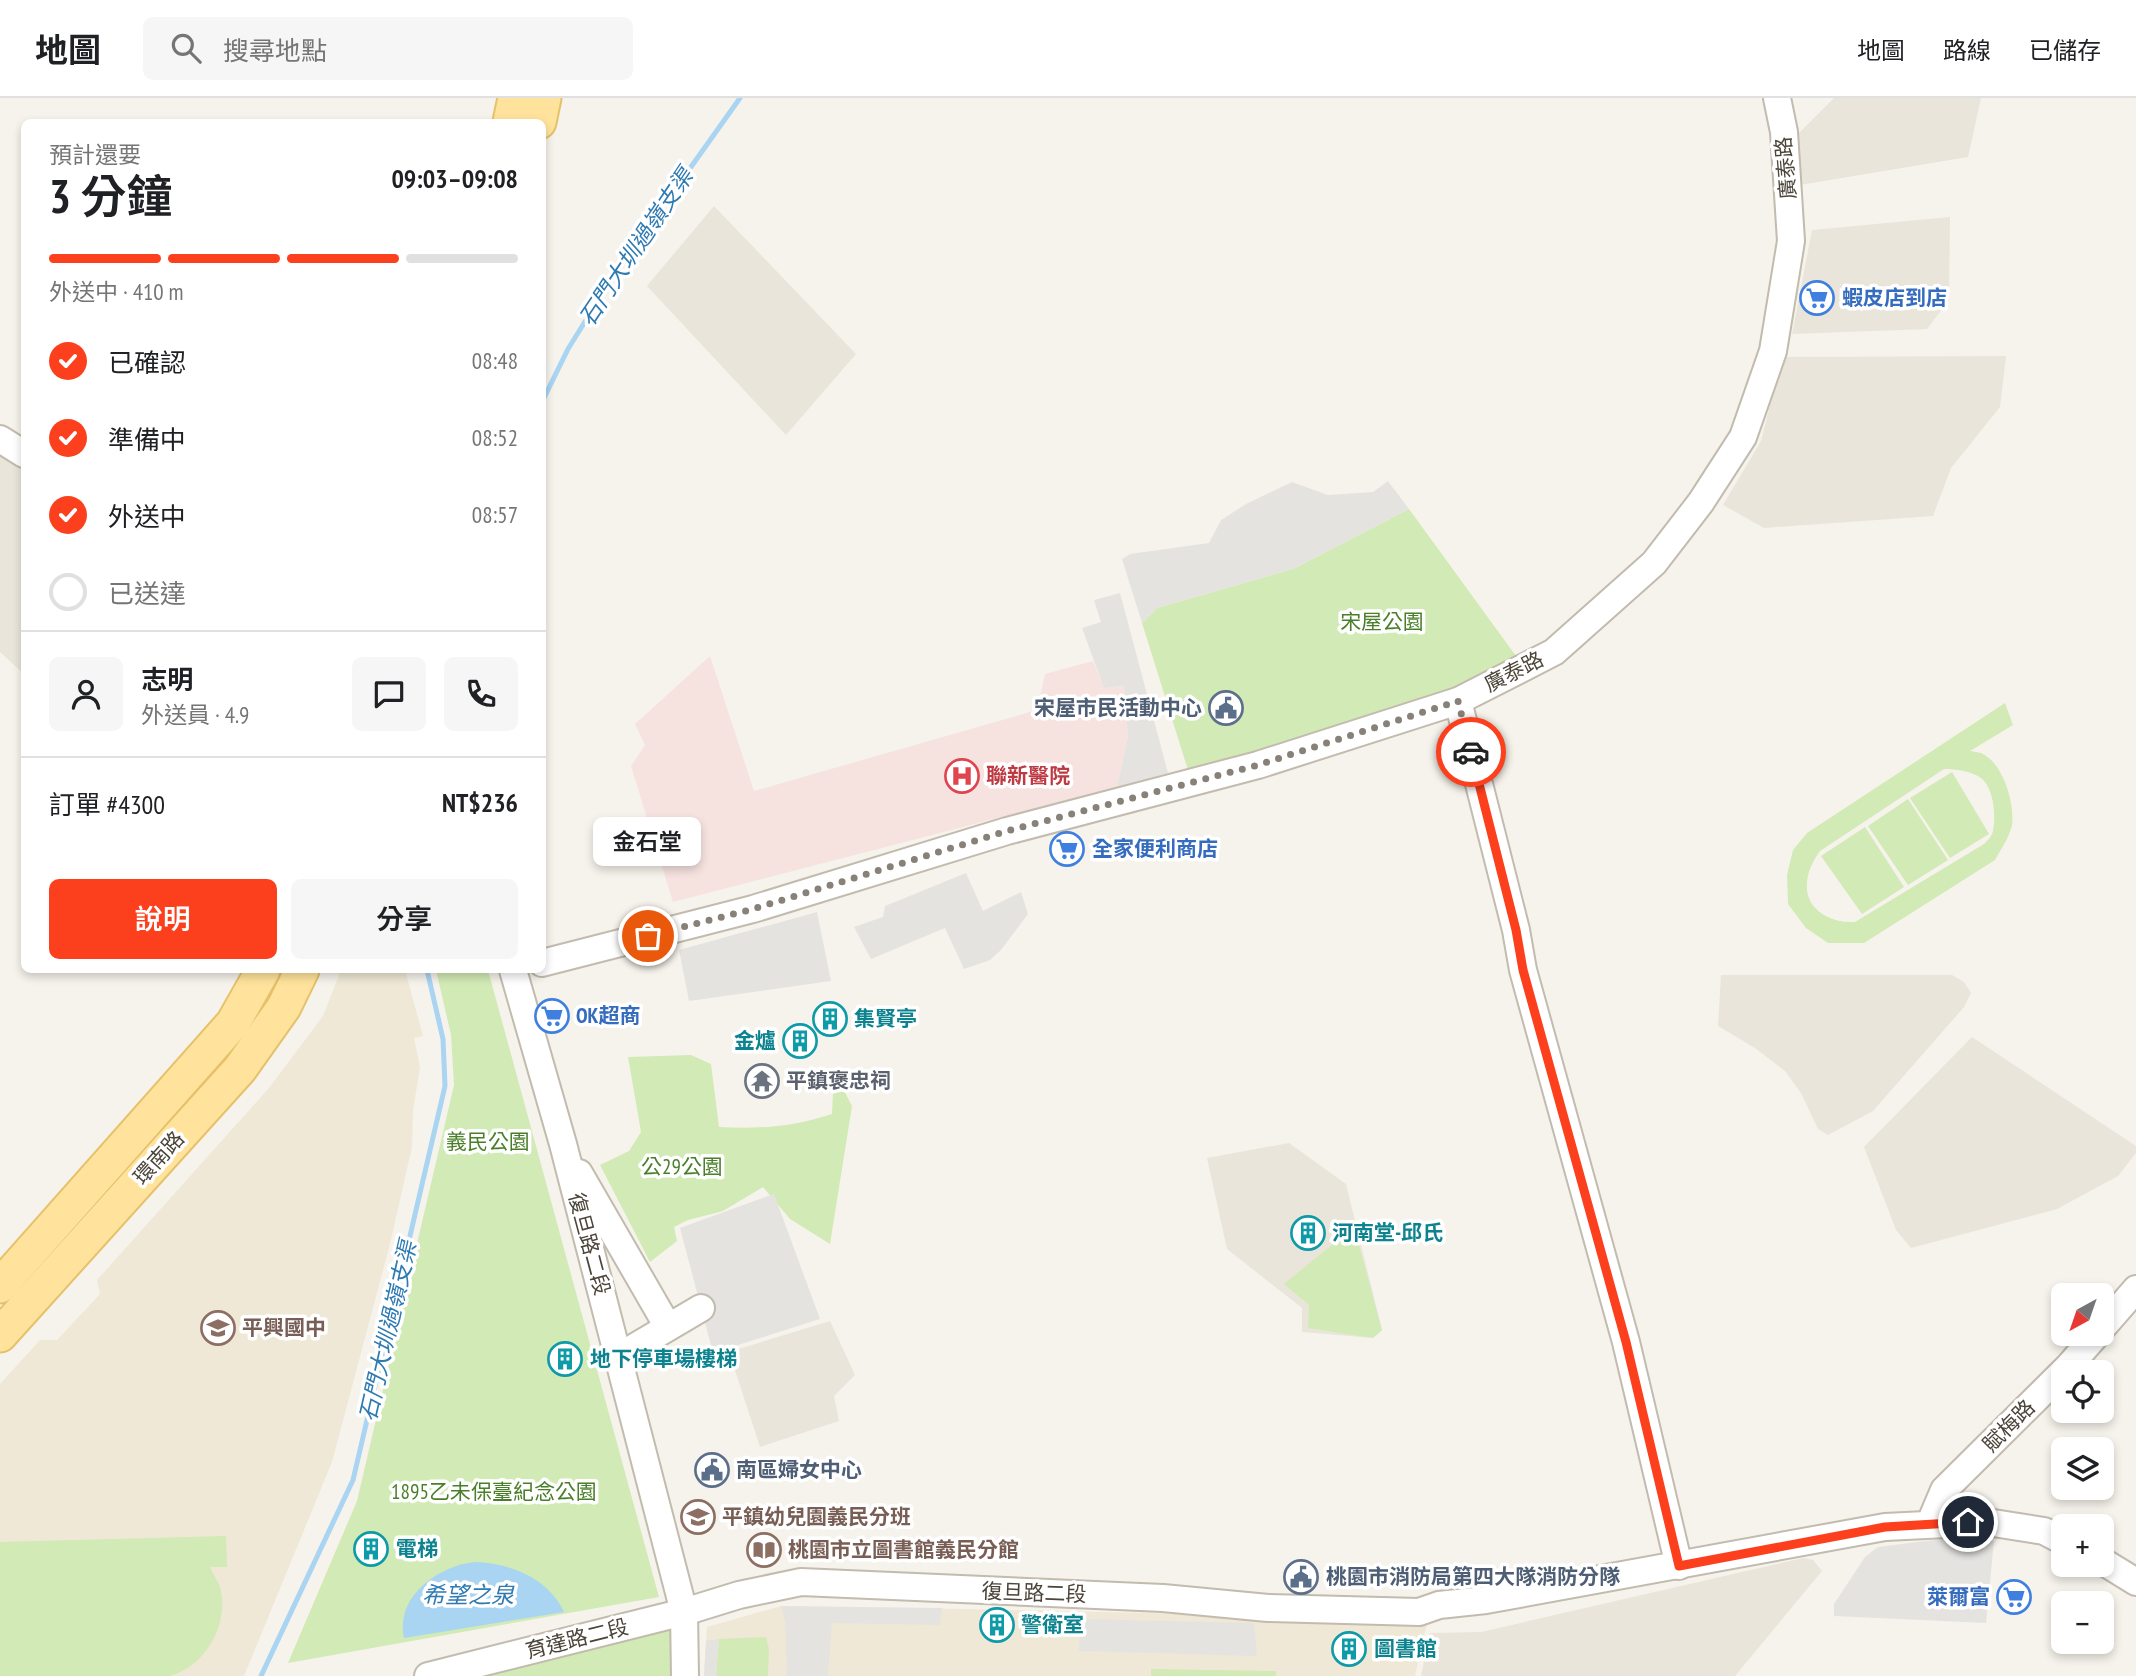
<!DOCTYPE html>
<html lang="zh-TW">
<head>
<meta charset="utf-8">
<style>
	body { margin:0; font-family:"PT Sans Narrow","Noto Sans TC",sans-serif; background:#f6f6f6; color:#202124; height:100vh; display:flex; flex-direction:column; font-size:26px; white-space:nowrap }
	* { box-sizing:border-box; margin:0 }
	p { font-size:23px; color:#757577 }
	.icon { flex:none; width:38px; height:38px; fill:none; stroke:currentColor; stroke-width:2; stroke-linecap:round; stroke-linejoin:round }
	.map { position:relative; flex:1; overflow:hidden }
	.drawer { position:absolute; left:21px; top:21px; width:525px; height:854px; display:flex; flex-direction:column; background:#fff; border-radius:10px; box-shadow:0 4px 10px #0003 }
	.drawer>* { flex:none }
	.needle { width:46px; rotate:220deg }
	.fabs { position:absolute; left:2051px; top:1185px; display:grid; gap:14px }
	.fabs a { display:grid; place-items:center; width:63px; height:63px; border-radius:10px; background:#fff; box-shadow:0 4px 10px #0003; font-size:35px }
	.pin { position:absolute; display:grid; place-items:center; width:60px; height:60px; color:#fff; margin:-30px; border:4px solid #fff; border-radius:50%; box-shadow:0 2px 7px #0007 }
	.courier { position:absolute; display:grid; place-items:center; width:70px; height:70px; margin:-35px; border:5px solid #fc3f1d; border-radius:50%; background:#fff; color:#222; box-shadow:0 2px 9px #0007 }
	.bubble { position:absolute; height:49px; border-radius:10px; background:#fff; box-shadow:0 4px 10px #0003; font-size:23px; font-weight:600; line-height:49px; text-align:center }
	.head em { font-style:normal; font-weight:600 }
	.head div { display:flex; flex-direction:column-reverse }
	.head { display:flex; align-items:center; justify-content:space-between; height:119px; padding:0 28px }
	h1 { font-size:46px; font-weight:600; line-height:52px }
	.bar { display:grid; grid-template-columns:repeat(4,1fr); gap:10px 7px; align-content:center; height:84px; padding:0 28px }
	.bar i { height:9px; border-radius:5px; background:#e0e0e0 }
	.bar .active { background:#fc3f1d }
	.bar p { grid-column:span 4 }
	.line { display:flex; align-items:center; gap:18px; padding:0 28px; border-top:2px solid #e0e0e0 }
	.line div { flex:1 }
	.round { display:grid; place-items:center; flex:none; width:74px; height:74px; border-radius:10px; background:#f6f6f6 }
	ol { padding:0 28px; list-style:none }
	li { display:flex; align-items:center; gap:21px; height:77px }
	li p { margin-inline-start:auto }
	li .icon { padding:7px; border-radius:50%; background:#fc3f1d; color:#fff; stroke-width:4 }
	li:last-child { color:#757577 }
	li i { width:38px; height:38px; border:4px solid #e0e0e0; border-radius:50% }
	.cta { display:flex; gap:14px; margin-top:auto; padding:14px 28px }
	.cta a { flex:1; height:80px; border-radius:10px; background:#fc3f1d; color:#fff; font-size:28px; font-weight:600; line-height:80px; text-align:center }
	.cta a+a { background:#f6f6f6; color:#202124 }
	header { display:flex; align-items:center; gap:42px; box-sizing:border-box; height:98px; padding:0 35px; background:#fff; border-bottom:2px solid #e0e0e0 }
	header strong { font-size:33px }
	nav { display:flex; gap:38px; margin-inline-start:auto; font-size:24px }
	.search { width:490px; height:63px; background:#f6f6f6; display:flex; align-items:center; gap:18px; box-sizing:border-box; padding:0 24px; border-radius:10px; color:#757577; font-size:26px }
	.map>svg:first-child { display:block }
	.residential { fill:#eae5da }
	.education { fill:#efe8d6 }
	.medical { fill:#f6e3e0 }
	.green { fill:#d2eab5; fill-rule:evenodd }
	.parking { fill:#e5e3e0 }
	.water { fill:#a9d4f2 }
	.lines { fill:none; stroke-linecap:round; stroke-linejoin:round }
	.stream { stroke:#a9d4f2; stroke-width:5 }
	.minor-casing { stroke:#c2bbae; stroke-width:30 }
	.major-casing { stroke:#e6c16a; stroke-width:37 }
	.minor { stroke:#fff; stroke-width:26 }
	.major { stroke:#ffe39c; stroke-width:33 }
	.done { stroke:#878178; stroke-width:7; stroke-dasharray:0 12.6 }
	.route { stroke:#fc3f1d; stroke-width:9 }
	.labels { text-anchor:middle; stroke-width:7; stroke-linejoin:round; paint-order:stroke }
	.street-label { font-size:21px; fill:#4b4439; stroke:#fff }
	.shop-label { font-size:21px; font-weight:bold; fill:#366cbe; stroke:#fff; text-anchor:start }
	.park-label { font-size:21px; fill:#4a7f2a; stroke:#fff }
	.service-label { font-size:21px; font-weight:bold; fill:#4e5e75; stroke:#fff; text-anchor:start }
	.health-label { font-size:21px; font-weight:bold; fill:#be3a42; stroke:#fff; text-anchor:start }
	.culture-label { font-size:21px; font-weight:bold; fill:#0d838f; stroke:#fff; text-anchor:start }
	.worship-label { font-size:21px; font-weight:bold; fill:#5b616d; stroke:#fff; text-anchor:start }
	.education-label { font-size:21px; font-weight:bold; fill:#785e54; stroke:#fff; text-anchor:start }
	.water-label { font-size:23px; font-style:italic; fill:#2e7ab2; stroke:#fff }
</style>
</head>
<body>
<header>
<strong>地圖</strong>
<div class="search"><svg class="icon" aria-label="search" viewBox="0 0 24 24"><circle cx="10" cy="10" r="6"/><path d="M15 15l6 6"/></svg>搜尋地點</div>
<nav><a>地圖</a><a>路線</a><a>已儲存</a></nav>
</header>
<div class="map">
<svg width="2136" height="1578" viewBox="0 0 2136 1578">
	<rect width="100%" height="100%" fill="#f6f3ec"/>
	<!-- residential -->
	<g class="residential">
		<polygon points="1834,0 1981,0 1968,59 1800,87 1798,36"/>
		<polygon points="714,108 856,256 786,337 647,188"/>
		<polygon points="1950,119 1949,202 1927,231 1792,236 1812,132"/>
		<polygon points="2006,258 2000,309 1951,370 1933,418 1764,430 1723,407 1761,343 1782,259"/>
		<polygon points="0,351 24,367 24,576 0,554"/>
		<polygon points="1721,877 1952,877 1964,884 1971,895 1964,909 1873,1013 1828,1037 1818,1031 1801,995 1785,973 1755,950 1718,928"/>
		<polygon points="1972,939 2136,1048 2136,1055 2118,1078 2057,1111 1911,1150 1896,1132 1864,1049"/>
		<polygon points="1289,1045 1346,1086 1382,1232 1373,1240 1302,1234 1302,1210 1227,1151 1207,1060"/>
		<polygon points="830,1223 855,1277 834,1298 839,1323 760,1349 729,1254"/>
		<polygon points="1803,1460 1813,1462 1822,1473 1735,1578 1421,1578 1430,1535 1481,1534"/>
	</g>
	<!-- education -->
	<g class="education">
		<polygon points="341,872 405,872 423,938 414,940 420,969 413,1013 412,1049 390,1146 332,1364 244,1578 0,1578 0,1286 40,1242 57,1242 100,1196 97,1182 269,990 323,918"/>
		<polygon points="781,1508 965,1511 1428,1521 1415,1578 704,1578 707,1529"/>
	</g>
	<!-- medical -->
	<polygon class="medical" points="710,558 754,693 1037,612 1045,576 1093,563 1104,590 1124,588 1128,638 1117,689 673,804 631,668 645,647 635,626"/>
	<!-- green -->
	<g class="green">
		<polygon points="1409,411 1516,558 1466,585 1393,615 1188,672 1142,525 1157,510 1293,471"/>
		<path d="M2005,605L2013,627L1970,653C1974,654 1978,654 1981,655C2003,664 2015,706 2012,727C2009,740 2001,751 1995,762L1864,845H1828L1806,830L1788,806L1787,777L1793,752L1807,735ZM1944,671C1956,671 1971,673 1981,680C1994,690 1996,718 1993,733C1992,738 1988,742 1984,746L1855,824C1848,824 1840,824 1833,821C1799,809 1802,777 1820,753Z"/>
		<polygon points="1952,674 1989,736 1950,760 1910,700"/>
		<polygon points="1908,701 1948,762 1908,787 1868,728"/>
		<polygon points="1865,729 1904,789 1862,816 1821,758"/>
		<polygon points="436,872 488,872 659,1499 288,1565 357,1403 454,987 451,937"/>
		<path d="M691,957L711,966L719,1029C760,1031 793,1029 832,1016L834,973L852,1008L830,1146L790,1121L763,1089L723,1113L688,1122L674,1129L677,1143L650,1164L600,1067L629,1053L641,1034L628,959Z"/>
		<polygon points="1354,1129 1382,1232 1373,1240 1308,1230 1309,1207 1284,1186"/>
		<path d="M226,1438L227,1469H210C213,1476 218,1483 220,1489C230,1525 206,1568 170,1578H0V1444Z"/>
		<polygon points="674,1525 679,1578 467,1578"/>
		<polygon points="766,1539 769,1551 768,1578 716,1578 719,1541"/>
		<polygon points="1151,1571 1276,1573 1276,1578 1151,1578"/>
	</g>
	<!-- parking -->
	<g class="parking">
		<polygon points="1388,383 1409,411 1293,471 1157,510 1142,525 1122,461 1130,456 1209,445 1221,422 1246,406 1292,384 1328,397 1373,394"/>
		<polygon points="1120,495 1168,675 1117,689 1128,638 1124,588 1104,590 1082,530 1101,524 1094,502"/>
		<polygon points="966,775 983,813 1021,794 1028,816 1001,852 990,862 964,871 945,830 871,861 854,829 883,819 885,808"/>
		<polygon points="817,814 831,883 689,903 679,852"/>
		<polygon points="774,1096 820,1221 713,1255 680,1130"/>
		<polygon points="1958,1439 1994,1443 1986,1525 1834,1518 1834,1506 1865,1459 1878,1449"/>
		<polygon points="781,1508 942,1510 940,1527 832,1525 828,1578 787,1578 785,1524"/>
		<polygon points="1080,1521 1254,1525 1257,1558 1079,1553"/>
		<polygon points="719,1541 716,1578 704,1578 706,1543"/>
	</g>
	<!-- water -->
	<path class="water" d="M475,1464C510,1465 548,1480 564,1514L404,1540C395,1498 438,1468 475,1464Z"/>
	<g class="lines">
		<!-- stream -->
		<g class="stream">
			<polyline points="542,304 568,251 612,180 740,0"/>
			<polyline points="261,1578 353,1382 445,988 443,941 427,872"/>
		</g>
		<!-- minor casing -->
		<g class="minor-casing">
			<g id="minor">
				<polyline points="0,341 24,356"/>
				<polyline points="1458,603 1516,832 1523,872 1626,1244 1679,1468"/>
				<polyline points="542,865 753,811 1007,733 1258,667 1458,603 1554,554 1654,465 1701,404 1743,339 1773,253 1791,143 1784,34 1777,0"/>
				<polyline points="513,872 563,1046 684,1514 685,1578"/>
				<polyline points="579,1075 668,1229"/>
				<polyline points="2102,1230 2136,1191"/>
				<polyline points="618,1259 701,1210"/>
				<polyline points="1930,1425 1944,1392 2069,1268 2097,1236"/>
				<polyline points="2102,1463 2136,1484"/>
				<polyline points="428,1578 684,1514 739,1497 801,1484 1163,1500 1268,1510 1419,1514 1439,1507 1486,1502 1885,1429 1987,1424 2044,1433 2063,1443"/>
			</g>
		</g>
		<!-- major casing -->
		<g class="major-casing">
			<g id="major">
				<polyline points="510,24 515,0"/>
				<polyline points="539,24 544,0"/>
				<polyline points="0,1188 233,925 263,872"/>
				<polyline points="0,1237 240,971 284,909 302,872"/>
			</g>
		</g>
		<!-- minor -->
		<use href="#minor" class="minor"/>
		<!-- major -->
		<use href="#major" class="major"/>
	</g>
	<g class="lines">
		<!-- done -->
		<polyline class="done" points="648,838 753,811 1007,733 1258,667 1458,603 1471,654"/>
		<!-- route -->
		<polyline class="route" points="1471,654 1516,832 1523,872 1626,1244 1679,1468 1885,1429 1968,1424"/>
	</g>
	<!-- icons -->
	<defs>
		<g id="supermarket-ring" transform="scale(1.75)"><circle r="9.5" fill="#fff" stroke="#3f7fe0" stroke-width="1.5"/><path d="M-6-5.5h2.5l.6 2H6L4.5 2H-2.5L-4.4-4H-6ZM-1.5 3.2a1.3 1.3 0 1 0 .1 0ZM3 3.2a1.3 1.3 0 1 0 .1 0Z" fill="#3f7fe0"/></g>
		<g id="civic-ring" transform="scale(1.75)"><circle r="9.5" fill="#fff" stroke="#5c6f8a" stroke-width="1.5"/><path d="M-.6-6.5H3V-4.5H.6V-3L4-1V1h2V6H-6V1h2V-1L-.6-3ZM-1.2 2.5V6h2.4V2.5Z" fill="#5c6f8a"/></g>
		<g id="hospital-ring" transform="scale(1.75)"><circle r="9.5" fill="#fff" stroke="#e0444e" stroke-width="1.5"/><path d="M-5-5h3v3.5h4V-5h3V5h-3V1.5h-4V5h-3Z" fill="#e0444e"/></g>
		<g id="building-ring" transform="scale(1.75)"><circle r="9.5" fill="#fff" stroke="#0f9aa8" stroke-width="1.5"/><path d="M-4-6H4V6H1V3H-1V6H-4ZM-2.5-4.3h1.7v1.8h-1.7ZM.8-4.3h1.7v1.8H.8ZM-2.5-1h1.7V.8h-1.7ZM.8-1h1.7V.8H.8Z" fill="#0f9aa8"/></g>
		<g id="temple-ring" transform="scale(1.75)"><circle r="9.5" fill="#fff" stroke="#6b7280" stroke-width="1.5"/><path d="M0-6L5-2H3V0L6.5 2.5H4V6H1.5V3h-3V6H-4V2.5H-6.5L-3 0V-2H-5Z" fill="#6b7280"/></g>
		<g id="school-ring" transform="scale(1.75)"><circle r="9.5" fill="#fff" stroke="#8d6e63" stroke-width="1.5"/><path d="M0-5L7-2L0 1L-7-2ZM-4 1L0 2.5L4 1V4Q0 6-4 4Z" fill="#8d6e63"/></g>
		<g id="library-ring" transform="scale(1.75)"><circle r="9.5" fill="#fff" stroke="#8d6e63" stroke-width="1.5"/><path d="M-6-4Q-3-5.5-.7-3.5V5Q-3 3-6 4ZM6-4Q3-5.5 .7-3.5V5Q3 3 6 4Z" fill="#8d6e63"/></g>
	</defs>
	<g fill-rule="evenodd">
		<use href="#supermarket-ring" x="1817" y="200"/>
		<use href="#civic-ring" x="1226" y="610"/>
		<use href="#hospital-ring" x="962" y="678"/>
		<use href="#supermarket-ring" x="1067" y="751"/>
		<use href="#supermarket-ring" x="552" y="918"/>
		<use href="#building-ring" x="830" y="921"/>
		<use href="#building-ring" x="800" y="943"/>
		<use href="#temple-ring" x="762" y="983"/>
		<use href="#building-ring" x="1308" y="1135"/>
		<use href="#school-ring" x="218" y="1230"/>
		<use href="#building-ring" x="565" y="1261"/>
		<use href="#civic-ring" x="712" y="1372"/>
		<use href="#school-ring" x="698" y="1419"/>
		<use href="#building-ring" x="371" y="1451"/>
		<use href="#library-ring" x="764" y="1452"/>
		<use href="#civic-ring" x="1301" y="1479"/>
		<use href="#supermarket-ring" x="2014" y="1499"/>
		<use href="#building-ring" x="997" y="1527"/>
		<use href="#building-ring" x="1349" y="1551"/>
	</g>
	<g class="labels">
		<!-- street labels -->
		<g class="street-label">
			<text transform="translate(1786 70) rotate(-95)" y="7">廣泰路</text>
			<text transform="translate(1514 574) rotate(-27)" y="7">廣泰路</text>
			<text transform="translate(159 1060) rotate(-48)" y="7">環南路</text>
			<text transform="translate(589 1146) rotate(75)" y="7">復旦路二段</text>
			<text transform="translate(2009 1328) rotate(-45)" y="7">賦梅路</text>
			<text transform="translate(1034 1495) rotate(2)" y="7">復旦路二段</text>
			<text transform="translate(577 1541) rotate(-14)" y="7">育達路二段</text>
		</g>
		<!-- shop labels -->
		<g class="shop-label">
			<text x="1842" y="207">蝦皮店到店</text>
			<text x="1092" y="758">全家便利商店</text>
			<text x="576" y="925">OK超商</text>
			<text x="1990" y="1506" text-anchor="end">萊爾富</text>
		</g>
		<!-- park labels -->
		<g class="park-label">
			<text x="1382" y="531">宋屋公園</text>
			<text x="488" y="1051">義民公園</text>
			<text x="682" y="1076">公29公園</text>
			<text x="494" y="1401">1895乙未保臺紀念公園</text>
		</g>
		<!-- service labels -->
		<g class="service-label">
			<text x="1202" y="617" text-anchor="end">宋屋市民活動中心</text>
			<text x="736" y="1379">南區婦女中心</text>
			<text x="1326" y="1486">桃園市消防局第四大隊消防分隊</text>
		</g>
		<!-- health labels -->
		<g class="health-label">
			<text x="986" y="685">聯新醫院</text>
		</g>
		<!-- culture labels -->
		<g class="culture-label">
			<text x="854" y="928">集賢亭</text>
			<text x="776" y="950" text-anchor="end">金爐</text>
			<text x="1332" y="1142">河南堂-邱氏</text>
			<text x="590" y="1268">地下停車場樓梯</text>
			<text x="396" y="1458">電梯</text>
			<text x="1021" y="1534">警衛室</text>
			<text x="1374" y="1558">圖書館</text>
		</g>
		<!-- worship labels -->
		<g class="worship-label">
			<text x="786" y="990">平鎮褒忠祠</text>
		</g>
		<!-- education labels -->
		<g class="education-label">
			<text x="242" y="1237">平興國中</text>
			<text x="722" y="1426">平鎮幼兒園義民分班</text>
			<text x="788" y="1459">桃園市立圖書館義民分館</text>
		</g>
		<!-- water labels -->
		<g class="water-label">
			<text transform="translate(636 149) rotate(-56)" y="8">石門大圳過嶺支渠</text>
			<text transform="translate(388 1233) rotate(-77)" y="8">石門大圳過嶺支渠</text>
			<text x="468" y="1505">希望之泉</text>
		</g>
	</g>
</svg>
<div class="fabs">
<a><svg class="needle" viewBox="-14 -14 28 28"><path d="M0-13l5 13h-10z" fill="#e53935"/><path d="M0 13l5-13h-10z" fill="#757577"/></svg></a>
<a><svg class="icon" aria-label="locate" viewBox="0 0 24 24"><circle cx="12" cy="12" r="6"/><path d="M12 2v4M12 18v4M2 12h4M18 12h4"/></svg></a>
<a><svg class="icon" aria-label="layers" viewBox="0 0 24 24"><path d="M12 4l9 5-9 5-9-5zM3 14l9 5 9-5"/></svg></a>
<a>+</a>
<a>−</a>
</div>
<div class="pin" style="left:648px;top:838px;background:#ea580c"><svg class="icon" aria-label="bag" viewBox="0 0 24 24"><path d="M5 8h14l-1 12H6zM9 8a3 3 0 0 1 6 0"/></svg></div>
<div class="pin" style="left:1968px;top:1424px;background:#1f2937"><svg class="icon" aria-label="home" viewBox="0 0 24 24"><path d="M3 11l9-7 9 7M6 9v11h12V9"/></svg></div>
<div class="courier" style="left:1471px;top:654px"><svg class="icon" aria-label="car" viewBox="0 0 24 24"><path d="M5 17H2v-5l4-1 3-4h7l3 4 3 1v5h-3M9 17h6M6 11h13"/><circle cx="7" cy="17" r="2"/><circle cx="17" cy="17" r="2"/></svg></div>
<div class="bubble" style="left:593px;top:719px;width:108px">金石堂</div>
<section class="drawer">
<div class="head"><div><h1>3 分鐘</h1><p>預計還要</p></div><em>09:03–09:08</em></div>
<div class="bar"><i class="active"></i><i class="active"></i><i class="active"></i><i></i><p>外送中 · 410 m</p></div>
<ol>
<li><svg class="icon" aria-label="check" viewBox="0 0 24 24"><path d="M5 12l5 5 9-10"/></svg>已確認<p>08:48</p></li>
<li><svg class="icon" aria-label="check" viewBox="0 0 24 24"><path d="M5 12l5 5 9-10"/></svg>準備中<p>08:52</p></li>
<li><svg class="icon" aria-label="check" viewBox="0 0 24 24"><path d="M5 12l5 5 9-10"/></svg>外送中<p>08:57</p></li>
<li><i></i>已送達</li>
</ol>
<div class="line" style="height:126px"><a class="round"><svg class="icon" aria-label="person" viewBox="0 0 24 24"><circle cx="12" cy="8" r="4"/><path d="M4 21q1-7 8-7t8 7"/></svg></a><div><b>志明</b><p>外送員 · 4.9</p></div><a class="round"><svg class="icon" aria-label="chat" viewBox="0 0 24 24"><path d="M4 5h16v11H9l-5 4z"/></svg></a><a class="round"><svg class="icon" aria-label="phone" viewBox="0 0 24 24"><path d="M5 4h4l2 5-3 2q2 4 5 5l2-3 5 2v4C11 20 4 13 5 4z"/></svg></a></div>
<div class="line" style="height:91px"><div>訂單 #4300</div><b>NT$236</b></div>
<div class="cta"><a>說明</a><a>分享</a></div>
</section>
</div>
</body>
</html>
